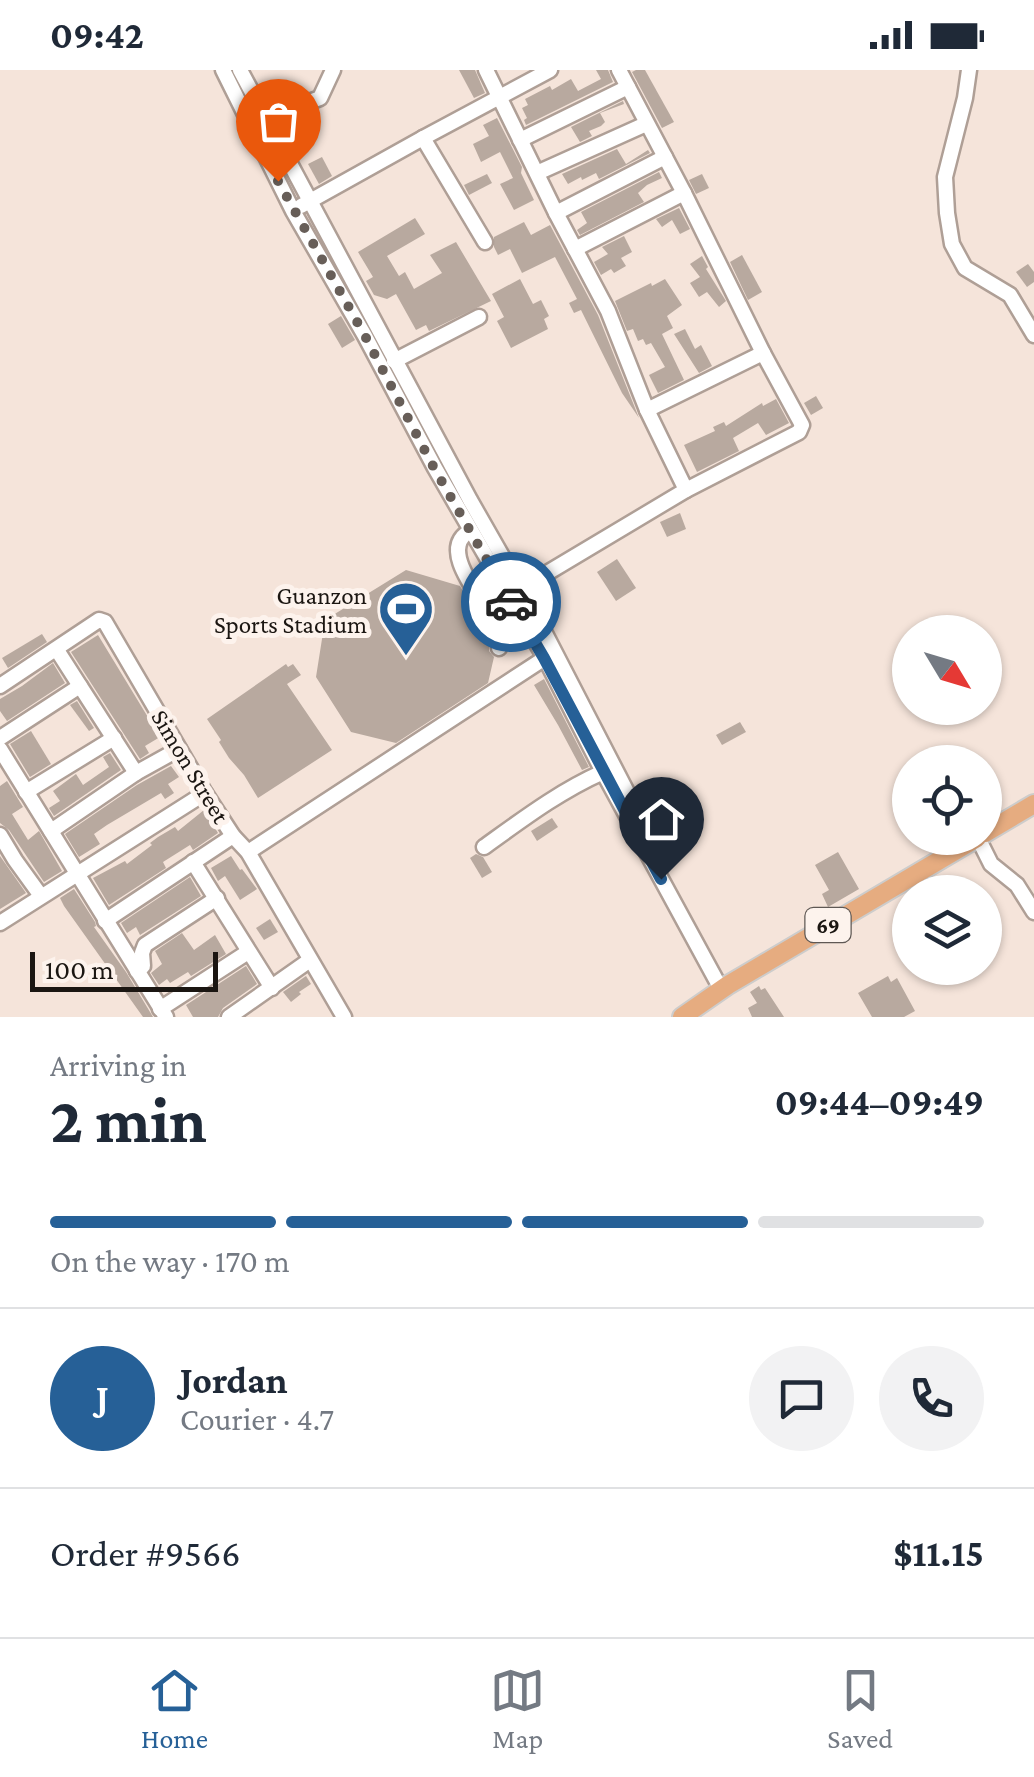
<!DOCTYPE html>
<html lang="en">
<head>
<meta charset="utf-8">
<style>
	body { margin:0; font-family:"Crimson Pro",serif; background:#f2f2f3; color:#1f2937; height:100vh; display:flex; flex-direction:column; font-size:38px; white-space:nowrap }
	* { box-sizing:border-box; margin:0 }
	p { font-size:32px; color:#747a83 }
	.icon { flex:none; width:55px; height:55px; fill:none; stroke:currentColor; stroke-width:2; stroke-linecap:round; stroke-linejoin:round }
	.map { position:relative; height:947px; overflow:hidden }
	.panel { display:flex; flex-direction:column; background:#fff; flex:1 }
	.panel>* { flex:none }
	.needle { width:65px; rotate:128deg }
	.tools { position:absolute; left:892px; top:545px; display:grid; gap:20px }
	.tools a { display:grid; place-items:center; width:110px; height:110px; border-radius:50%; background:#fff; box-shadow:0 2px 8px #0004; font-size:50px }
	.scale { position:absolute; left:30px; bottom:25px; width:188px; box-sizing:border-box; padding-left:10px; border:5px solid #1b1612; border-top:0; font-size:28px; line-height:35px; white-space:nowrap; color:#1b1612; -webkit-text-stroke:8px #fdf3ed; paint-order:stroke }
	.pin { position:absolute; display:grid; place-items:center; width:85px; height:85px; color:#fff; margin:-102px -42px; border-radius:50% 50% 50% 0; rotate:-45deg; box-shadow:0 0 10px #0007 }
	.pin .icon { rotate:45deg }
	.courier { position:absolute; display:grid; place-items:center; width:100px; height:100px; margin:-50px; border:8px solid #266097; border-radius:50%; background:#fff; color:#222; box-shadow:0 2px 12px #0007 }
	.headline em { font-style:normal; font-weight:700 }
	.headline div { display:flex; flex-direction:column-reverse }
	.headline { display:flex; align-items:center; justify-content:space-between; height:170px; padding:0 50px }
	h1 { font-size:65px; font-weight:700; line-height:75px }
	.bar { display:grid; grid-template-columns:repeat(4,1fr); gap:15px 10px; align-content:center; height:120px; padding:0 50px }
	.bar i { height:12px; border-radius:8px; background:#e0e1e3 }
	.bar .current { background:#266097 }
	.bar p { grid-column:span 4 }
	.line { display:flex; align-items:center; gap:25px; padding:0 50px; border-top:2px solid #e0e1e3 }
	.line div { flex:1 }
	.round { display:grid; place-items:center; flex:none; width:105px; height:105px; border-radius:52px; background:#f2f2f3 }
	.status { display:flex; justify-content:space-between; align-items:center; height:70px; padding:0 50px; background:#fff; direction:ltr }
	.status svg { height:28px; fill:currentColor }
	.tabs { display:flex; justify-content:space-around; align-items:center; height:140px; border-top:2px solid #e0e1e3; background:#fff; font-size:28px; color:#747a83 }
	.tabs a { display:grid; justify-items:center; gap:5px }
	.tabs .current { color:#266097 }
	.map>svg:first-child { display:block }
	.building { fill:#b8a99f }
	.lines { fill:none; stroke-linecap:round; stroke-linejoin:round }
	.minor-casing { stroke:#af9f96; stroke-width:19 }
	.major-casing { stroke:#cdcccb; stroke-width:22 }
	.minor { stroke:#fff; stroke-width:14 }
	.major { stroke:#e6ac80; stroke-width:18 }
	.done { stroke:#675e58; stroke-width:10; stroke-dasharray:0 18 }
	.route { stroke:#266097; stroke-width:12 }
	.labels { text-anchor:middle; stroke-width:10; stroke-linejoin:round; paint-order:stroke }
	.shield { fill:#fdf3ed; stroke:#5f5854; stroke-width:2.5 }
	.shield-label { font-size:22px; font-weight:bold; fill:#1b1612 }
	.poi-label { font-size:25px; fill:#1b1612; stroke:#fdf3ed; text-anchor:end }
	.street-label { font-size:25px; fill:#1b1612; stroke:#fdf3ed }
</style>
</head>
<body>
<div class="status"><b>09:42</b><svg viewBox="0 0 49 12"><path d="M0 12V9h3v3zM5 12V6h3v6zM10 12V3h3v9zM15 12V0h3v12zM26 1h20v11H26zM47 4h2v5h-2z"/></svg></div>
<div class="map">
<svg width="1034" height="947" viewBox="0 0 1034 947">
	<rect width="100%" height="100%" fill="#f5e4da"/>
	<!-- building -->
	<g class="building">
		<polygon points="459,0 475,0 485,23 474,28"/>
		<polygon points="596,0 608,0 613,12 526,55 524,50 527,48 522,38 528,35 525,29 550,16 552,20 571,9 578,21 601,9"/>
		<polygon points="636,0 645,0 674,52 662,58 632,2"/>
		<polygon points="623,31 624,34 600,43 605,52 601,56 589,61 592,66 580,72 571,57"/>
		<polygon points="308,48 307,64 294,63 294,49"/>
		<polygon points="497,48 522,97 521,103 534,130 514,140 500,114 513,108 500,82 481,92 473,74 489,66 483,55"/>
		<polygon points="617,79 626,94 648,80 650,83 599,109 596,103 582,110 581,107 568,114 562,104"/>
		<polygon points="322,87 332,106 319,114 308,94"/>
		<polygon points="659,102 662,108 647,115 638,123 644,132 580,165 577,160 587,153 581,142"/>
		<polygon points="487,104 492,113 469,125 464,115"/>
		<polygon points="702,104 709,118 696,124 689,110"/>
		<polygon points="679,138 690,159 680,164 672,150 662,157 656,149"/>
		<polygon points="415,148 425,164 387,186 399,206 405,202 414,219 442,203 430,185 456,172 491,231 429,261 426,255 416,260 396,224 387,229 374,225 366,211 373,207 358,182"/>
		<polygon points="524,152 531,165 550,155 598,245 639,348 622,323 581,240 574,243 569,233 577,229 555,187 522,203 510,179 498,185 494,177 494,167"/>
		<polygon points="624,166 632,182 621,188 626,196 614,203 611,199 601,205 594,192 608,184 602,177"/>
		<polygon points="742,185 762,222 748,230 730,192"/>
		<polygon points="702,186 708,197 706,199 726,231 719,237 707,222 699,227 690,213 700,207 690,194"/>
		<polygon points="1028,194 1034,202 1034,212 1027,217 1016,202"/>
		<polygon points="520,209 533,234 541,230 549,246 544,249 548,259 511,278 497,251 504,247 492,224"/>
		<polygon points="665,209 682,235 667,246 673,258 662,264 684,310 658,323 649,305 665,297 651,273 646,275 643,269 638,271 633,259 627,261 615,231 651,213 652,216"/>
		<polygon points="341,246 355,270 342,278 328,254"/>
		<polygon points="685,259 695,279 701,275 712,296 699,303 674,264"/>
		<polygon points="816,326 823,338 811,345 804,333"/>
		<polygon points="776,329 789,353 766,365 758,353 733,368 739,381 697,402 684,375 715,361 713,357 724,352 726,356 762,333 763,336"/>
		<polygon points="680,443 686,459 667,467 660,452"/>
		<polygon points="617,489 636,518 616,531 597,502"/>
		<polygon points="406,500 460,516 489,565 489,581 494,587 488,613 396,673 351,662 316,607 325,550"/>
		<polygon points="42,564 47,572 8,598 2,588"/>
		<polygon points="98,565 160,667 145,676 149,683 140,689 71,582"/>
		<polygon points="53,593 65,613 7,651 0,641 0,629 22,616"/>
		<polygon points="286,594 288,597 293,594 301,605 287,614 332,680 258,728 244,705 229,688 219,672 221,670 207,649"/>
		<polygon points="544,609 589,697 582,700 558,655 534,615"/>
		<polygon points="77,631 94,658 89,661 70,635"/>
		<polygon points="740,652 746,662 722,675 716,665"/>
		<polygon points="31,661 51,694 30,707 10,674"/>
		<polygon points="110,683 121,700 54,746 49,738 60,731 53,721 76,704 83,715 109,697 103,687"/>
		<polygon points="171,696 179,707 168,714 174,723 165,729 161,723 107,755 94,764 100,774 79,787 65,764 137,715"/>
		<polygon points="7,711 23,737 12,744 28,770 39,761 62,801 44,812 9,760 0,753 0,716"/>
		<polygon points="204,740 218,763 193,780 190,775 163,792 166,798 109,835 93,808 125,791 127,794 152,775 150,773 158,767 175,757 178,761"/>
		<polygon points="552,748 558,757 537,771 531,761"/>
		<polygon points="838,782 859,819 828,837 822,824 829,820 815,795"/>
		<polygon points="476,784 483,787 492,802 482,808 470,788"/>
		<polygon points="0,786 26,823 0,839"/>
		<polygon points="231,786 240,800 242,799 257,819 240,830 225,806 218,811 211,798"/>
		<polygon points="190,807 201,826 140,865 136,857 127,863 121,853"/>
		<polygon points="74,819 95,852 96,856 94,857 126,902 153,947 143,947 64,836 60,828"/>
		<polygon points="270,849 278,862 264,870 256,858"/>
		<polygon points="182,863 194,880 215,865 226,884 191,906 188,902 170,913 167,909 159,915 151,903 162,894 155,881"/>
		<polygon points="246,896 257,914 223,938 218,947 193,947 186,935"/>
		<polygon points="306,906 311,914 299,922 301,924 291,932 283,922"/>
		<polygon points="888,906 891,912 897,908 915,941 904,947 872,947 858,923"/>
		<polygon points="759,916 761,920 765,918 784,947 752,947 748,938 757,933 750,922"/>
	</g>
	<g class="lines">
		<!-- minor casing -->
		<g class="minor-casing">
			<g id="minor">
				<polyline points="223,0 293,141 365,266 435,398 545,588 603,702 721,919"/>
				<polyline points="240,0 470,430 535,544 660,786"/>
				<polyline points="486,0 556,143 608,241 647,340 686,420 517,521"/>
				<polyline points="619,0 684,123 763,283 802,355 799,362 686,420"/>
				<polyline points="969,0 965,28 945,107 947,143 952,174 965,198 1010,225 1034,265"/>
				<polyline points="264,49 320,28 333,0"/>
				<polyline points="423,68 485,172"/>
				<polyline points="520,70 628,17"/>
				<polyline points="537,103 646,54"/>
				<polyline points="301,136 423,68 550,0"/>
				<polyline points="556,143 665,87"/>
				<polyline points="575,179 684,123"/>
				<polyline points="394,291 479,247"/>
				<polyline points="647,340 763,283"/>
				<path d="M470,461C434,481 490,536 499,561C501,567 500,571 499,578"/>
				<polyline points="57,580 80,616"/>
				<polyline points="0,616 99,550 105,552 205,723 233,766 248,782 344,947"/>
				<polyline points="0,668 80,616 136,703"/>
				<polyline points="0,679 166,947"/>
				<polyline points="26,722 114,668"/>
				<polyline points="51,761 136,703 179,679"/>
				<polyline points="0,765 15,790 41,826"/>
				<polyline points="978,768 991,794 1017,815 1034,842"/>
				<path d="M484,777C523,749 560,721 603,702"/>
				<polyline points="248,782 545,588"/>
				<polyline points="193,792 272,918"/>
				<polyline points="105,851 233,766"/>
				<polyline points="0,853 205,723"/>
				<polyline points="137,901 143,896 142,883 145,875 217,828"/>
				<polyline points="160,939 248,882"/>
				<polyline points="229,947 310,890"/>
			</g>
		</g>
		<!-- major casing -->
		<g class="major-casing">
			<g id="major">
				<polyline points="985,763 1034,734"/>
				<polyline points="682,947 728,915 977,768"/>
			</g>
		</g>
		<!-- minor -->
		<use href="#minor" class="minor"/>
		<!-- major -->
		<use href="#major" class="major"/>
	</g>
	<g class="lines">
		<!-- done -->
		<polyline class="done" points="278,111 365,266 434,398 511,532"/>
		<!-- route -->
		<polyline class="route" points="511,532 544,588 661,809"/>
	</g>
	<!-- icons -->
	<defs>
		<g id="stadium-pin" transform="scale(2.875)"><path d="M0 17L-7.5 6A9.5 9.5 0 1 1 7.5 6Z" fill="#266097" stroke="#fdf3ed"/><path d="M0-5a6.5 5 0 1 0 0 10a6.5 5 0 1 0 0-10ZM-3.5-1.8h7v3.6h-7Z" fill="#fff"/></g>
	</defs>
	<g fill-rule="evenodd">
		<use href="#stadium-pin" x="406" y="539"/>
	</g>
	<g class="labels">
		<!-- shield labels -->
		<rect class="shield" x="805.5" y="838" width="45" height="34" rx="8"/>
		<g class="shield-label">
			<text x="828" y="863">69</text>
		</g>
		<!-- poi labels -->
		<g class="poi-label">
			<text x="367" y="534">Guanzon<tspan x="367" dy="29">Sports Stadium</tspan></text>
		</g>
		<!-- street labels -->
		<g class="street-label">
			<text transform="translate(191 696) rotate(59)" y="9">Simon Street</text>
		</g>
	</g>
</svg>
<div class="tools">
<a><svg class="needle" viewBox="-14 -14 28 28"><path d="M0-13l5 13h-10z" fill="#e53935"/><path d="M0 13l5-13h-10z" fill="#747a83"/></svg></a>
<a><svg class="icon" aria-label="locate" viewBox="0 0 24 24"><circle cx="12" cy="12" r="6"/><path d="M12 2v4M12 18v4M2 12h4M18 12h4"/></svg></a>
<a><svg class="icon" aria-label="layers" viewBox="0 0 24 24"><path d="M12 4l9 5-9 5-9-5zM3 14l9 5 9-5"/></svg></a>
</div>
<div class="scale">100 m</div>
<div class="pin" style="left:278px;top:111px;background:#ea580c"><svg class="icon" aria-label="bag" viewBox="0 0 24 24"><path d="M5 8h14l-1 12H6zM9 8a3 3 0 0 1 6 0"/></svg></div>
<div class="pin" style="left:661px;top:809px;background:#1f2937"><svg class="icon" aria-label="home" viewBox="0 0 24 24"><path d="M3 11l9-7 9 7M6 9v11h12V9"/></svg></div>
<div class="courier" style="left:511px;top:532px"><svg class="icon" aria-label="car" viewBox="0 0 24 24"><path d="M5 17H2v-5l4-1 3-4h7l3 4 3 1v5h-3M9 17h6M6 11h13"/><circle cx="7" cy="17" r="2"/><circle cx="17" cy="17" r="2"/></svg></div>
</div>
<section class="panel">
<div class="headline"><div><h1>2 min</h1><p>Arriving in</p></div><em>09:44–09:49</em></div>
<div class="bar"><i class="current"></i><i class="current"></i><i class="current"></i><i></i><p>On the way · 170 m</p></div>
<div class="line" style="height:180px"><b class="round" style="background:#266097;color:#fff">J</b><div><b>Jordan</b><p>Courier · 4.7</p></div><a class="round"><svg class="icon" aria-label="chat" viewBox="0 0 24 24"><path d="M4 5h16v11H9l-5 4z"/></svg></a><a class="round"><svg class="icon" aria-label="phone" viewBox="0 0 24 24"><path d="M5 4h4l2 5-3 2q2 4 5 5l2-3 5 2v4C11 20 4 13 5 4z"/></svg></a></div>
<div class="line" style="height:130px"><div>Order #9566</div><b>$11.15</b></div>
</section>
<nav class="tabs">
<a class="current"><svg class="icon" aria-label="home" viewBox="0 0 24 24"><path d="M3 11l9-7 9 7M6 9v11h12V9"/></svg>Home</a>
<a><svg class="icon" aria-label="map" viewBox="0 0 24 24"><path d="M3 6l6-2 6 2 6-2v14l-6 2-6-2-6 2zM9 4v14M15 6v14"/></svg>Map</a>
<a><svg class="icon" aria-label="saved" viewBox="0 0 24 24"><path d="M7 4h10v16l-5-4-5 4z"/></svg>Saved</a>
</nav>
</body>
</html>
